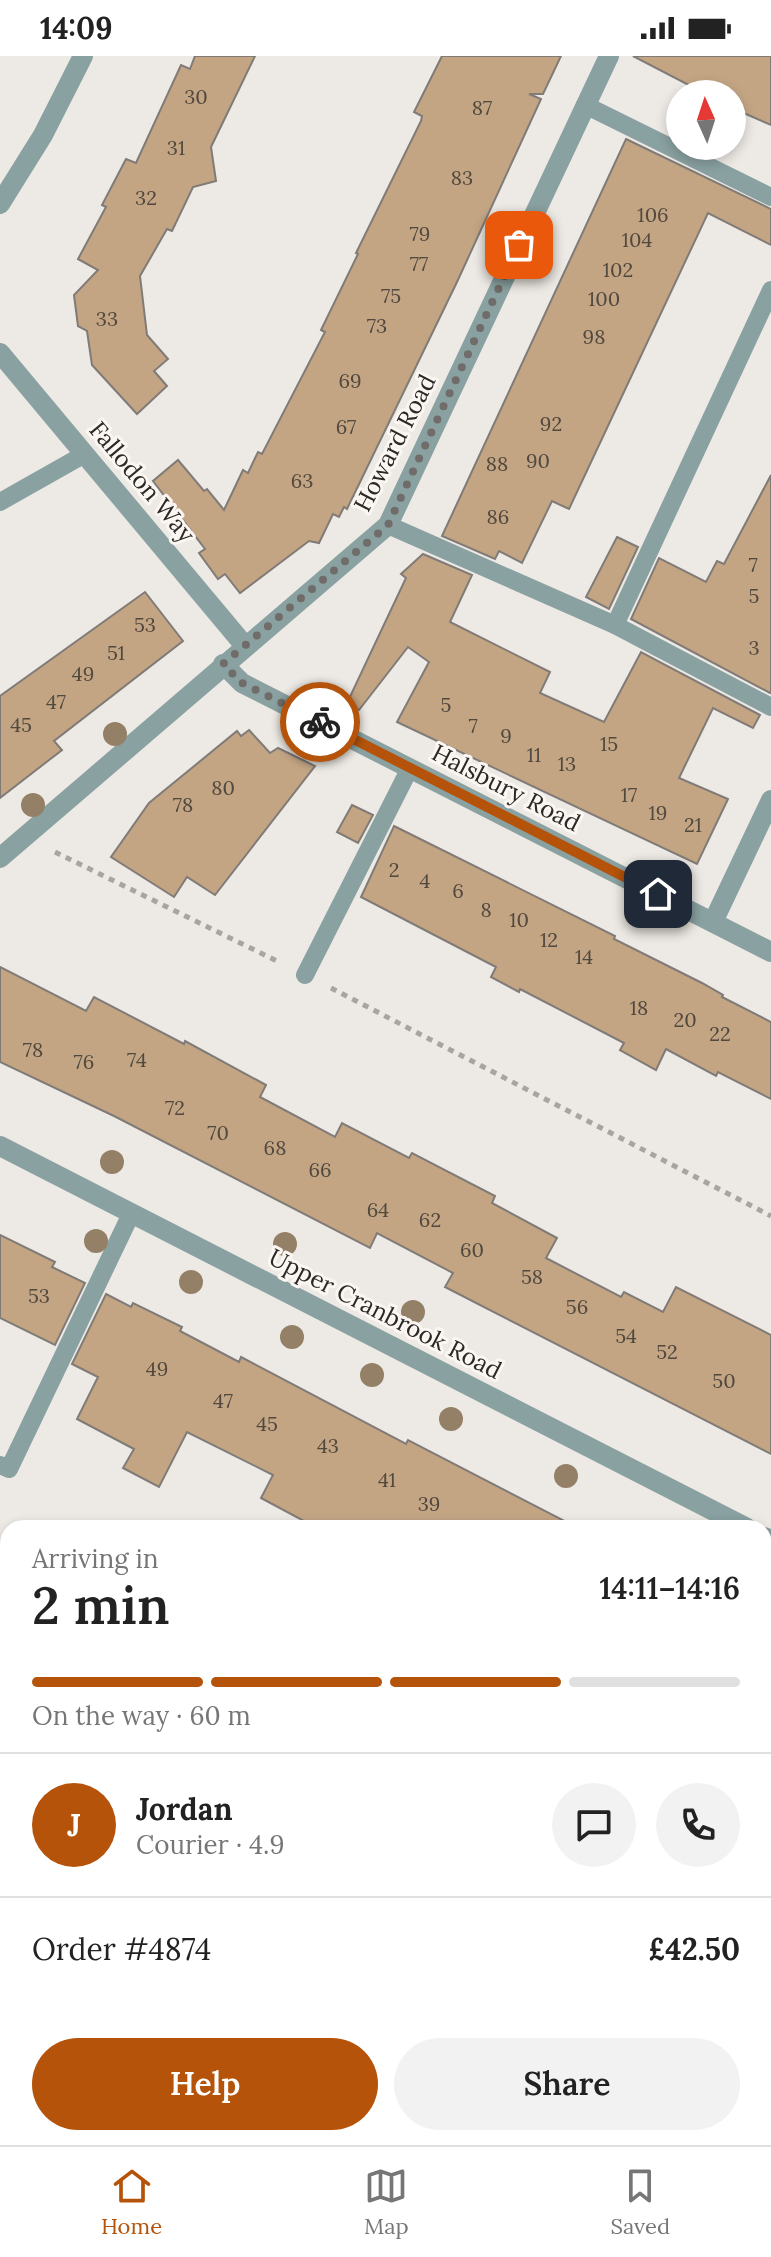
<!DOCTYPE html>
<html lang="en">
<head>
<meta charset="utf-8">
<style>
	body { margin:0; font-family:Lora,serif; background:#f2f2f2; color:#222; height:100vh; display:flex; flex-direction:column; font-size:30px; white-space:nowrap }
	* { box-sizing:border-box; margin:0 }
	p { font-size:26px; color:#767676 }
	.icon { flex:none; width:44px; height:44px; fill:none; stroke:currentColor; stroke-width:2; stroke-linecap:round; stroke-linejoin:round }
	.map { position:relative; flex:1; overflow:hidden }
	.sheet { position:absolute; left:0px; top:1464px; width:772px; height:626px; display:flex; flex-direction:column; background:#fff; border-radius:24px 24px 0 0; box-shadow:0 4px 12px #0003 }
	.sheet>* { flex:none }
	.needle { width:52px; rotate:357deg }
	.tools { position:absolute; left:666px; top:24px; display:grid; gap:16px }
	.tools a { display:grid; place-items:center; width:80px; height:80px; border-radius:50%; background:#fff; box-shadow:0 4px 12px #0003; font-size:40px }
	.pin { position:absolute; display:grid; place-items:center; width:68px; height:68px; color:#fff; margin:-34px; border-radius:16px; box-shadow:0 4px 12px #0006 }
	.courier { position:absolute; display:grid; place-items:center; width:80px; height:80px; margin:-40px; border:6px solid #b45309; border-radius:50%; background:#fff; color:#222; box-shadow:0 2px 10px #0007 }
	.headline em { font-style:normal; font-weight:600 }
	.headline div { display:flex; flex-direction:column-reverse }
	.headline { display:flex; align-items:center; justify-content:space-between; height:136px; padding:0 32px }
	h1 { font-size:52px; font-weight:600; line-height:60px }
	.bar { display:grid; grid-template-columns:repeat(4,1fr); gap:12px 8px; align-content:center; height:96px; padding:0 32px }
	.bar i { height:10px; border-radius:6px; background:#e0e0e0 }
	.bar .current { background:#b45309 }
	.bar p { grid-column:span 4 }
	.line { display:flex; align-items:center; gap:20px; padding:0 32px; border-top:2px solid #e0e0e0 }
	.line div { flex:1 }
	.round { display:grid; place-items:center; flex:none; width:84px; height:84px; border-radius:42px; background:#f2f2f2 }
	.cta { display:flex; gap:16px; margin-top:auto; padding:16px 32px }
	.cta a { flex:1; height:92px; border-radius:48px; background:#b45309; color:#fff; font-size:32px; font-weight:600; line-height:92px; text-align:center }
	.cta a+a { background:#f2f2f2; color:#222 }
	.status { display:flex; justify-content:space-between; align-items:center; height:56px; padding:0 40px; background:#fff; direction:ltr }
	.status svg { height:22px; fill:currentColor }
	.tabs { display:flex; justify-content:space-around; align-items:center; height:112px; border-top:2px solid #e0e0e0; background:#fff; font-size:22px; color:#767676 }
	.tabs a { display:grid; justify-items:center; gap:4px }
	.tabs .current { color:#b45309 }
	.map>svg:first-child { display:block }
	.building { fill:#c3a584; stroke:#807b77; stroke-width:2 }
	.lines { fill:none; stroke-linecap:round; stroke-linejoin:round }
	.path { stroke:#a8a5a1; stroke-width:5; stroke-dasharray:6 6; stroke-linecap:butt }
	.service { stroke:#8aa1a1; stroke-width:18 }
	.minor { stroke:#8aa1a1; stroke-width:20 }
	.secondary { stroke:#5b7d7e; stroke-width:20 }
	.tree { fill:#938067 }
	.done { stroke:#6f6c69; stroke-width:8; stroke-dasharray:0 14.4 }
	.route { stroke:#b45309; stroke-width:10 }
	.labels { text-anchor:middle; stroke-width:6; stroke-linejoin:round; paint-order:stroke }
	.number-label { font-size:20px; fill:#51483e }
	.street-label { font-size:24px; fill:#2b2927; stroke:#fbf6f1 }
</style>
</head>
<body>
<div class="status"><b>14:09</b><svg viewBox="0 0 49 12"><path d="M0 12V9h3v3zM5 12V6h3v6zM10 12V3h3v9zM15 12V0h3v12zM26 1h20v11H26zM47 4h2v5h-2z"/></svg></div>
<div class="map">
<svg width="771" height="2089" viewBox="0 0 771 2089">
	<rect width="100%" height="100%" fill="#ede9e4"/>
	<!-- building -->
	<g class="building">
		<polygon points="195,0 255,0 211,91 216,125 193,131 172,175 167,173 140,220 147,279 168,303 154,315 167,330 137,358 92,309 87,275 78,270 74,239 98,214 78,203 106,151 102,149 126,103 136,107 181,9 190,13"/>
		<polygon points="442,0 561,0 543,38 529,38 541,43 457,226 347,453 344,451 339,461 333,458 319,487 309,485 240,537 225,518 218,523 199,497 205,493 153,425 178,404 204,435 207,433 224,454 243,414 248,417 258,396 262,398 325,276 321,274 358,198 356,197 421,65 422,60 414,56"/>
		<polygon points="633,0 771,0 771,69 732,52 732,38 706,38"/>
		<polygon points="626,83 771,153 771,189 708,157 569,453 552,445 522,507 499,495 495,503 442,480"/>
		<polygon points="771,419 771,636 770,637 631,563 659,502 706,526 717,505 724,508"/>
		<polygon points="617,481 638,491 609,553 586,541"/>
		<polygon points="423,498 472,519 450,566 550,616 540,637 604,666 641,596 760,659 753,672 713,652 679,722 728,743 697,808 397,666 429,606 408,591 359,654 347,647 406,522 401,518"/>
		<polygon points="145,536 183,585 54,685 62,694 0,742 0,640"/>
		<polygon points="249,674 270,697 278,692 315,710 215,839 187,821 174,841 111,801 149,747 237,675 241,680"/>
		<polygon points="352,749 373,759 358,787 337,776"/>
		<polygon points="394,770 615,880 614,883 702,927 723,939 722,941 771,966 771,1043 718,1016 716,1020 666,993 656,1014 620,994 624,987 520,933 519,936 491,921 496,911 361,841"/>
		<polygon points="0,911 86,955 94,941 184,988 185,985 266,1029 260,1041 335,1081 342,1067 409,1102 412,1097 495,1140 492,1147 557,1182 546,1202 621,1241 624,1236 663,1256 676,1231 771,1279 771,1398 445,1231 453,1217 377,1177 370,1192 114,1060 0,1006"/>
		<polygon points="0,1179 55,1206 52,1211 85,1227 55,1289 0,1262"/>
		<polygon points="106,1238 131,1251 133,1247 182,1271 180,1275 239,1306 241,1301 406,1388 408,1384 578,1472 317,1472 261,1442 273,1419 187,1376 159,1431 123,1412 134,1393 77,1363 98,1321 72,1308"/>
	</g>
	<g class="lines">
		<!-- path -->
		<g class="path">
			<polyline points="55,796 279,906"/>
			<polyline points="331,932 771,1160"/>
		</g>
		<!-- service -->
		<g class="service">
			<polyline points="585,49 771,141"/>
			<polyline points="0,446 85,398"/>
			<polyline points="388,469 615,569 771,651"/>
			<polyline points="615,569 771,234"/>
			<polyline points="305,919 410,712"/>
			<polyline points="0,1409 9,1413 131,1158"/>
		</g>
		<!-- minor -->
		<g class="minor">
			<polyline points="0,148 43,79 83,0"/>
			<polyline points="0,297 245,590"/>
			<polyline points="223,608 242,627 771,896"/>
			<polyline points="0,802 388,469 609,0"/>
			<polyline points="713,866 771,744"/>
			<polyline points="0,1090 747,1472"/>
			<polyline points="764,1481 771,1484"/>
		</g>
		<!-- secondary -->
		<g class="secondary">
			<polyline points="0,1696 8,1700"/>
			<polyline points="764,1759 771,1745"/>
			<polyline points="744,2082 757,2089"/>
			<polyline points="607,2089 610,2082"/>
		</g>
	</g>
	<!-- trees -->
	<g class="tree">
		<circle cx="115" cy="678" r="12"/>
		<circle cx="33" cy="749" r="12"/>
		<circle cx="112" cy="1106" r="12"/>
		<circle cx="96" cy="1185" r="12"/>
		<circle cx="285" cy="1188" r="12"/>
		<circle cx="191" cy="1226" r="12"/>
		<circle cx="413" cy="1256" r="12"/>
		<circle cx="292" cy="1281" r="12"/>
		<circle cx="372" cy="1319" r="12"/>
		<circle cx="451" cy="1363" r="12"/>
		<circle cx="566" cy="1420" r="12"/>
	</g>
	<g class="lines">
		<!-- done -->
		<polyline class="done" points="320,666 242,627 223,608 388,469 519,189"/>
		<!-- route -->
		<polyline class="route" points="320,666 658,838"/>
	</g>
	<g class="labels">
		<!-- number labels -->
		<g class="number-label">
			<text x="196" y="48">30</text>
			<text x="482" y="59">87</text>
			<text x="176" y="99">31</text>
			<text x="462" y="129">83</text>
			<text x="146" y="149">32</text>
			<text x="653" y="166">106</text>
			<text x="420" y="185">79</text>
			<text x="637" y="191">104</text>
			<text x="419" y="215">77</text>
			<text x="618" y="221">102</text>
			<text x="391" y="247">75</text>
			<text x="604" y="250">100</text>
			<text x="107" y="270">33</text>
			<text x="377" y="277">73</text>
			<text x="594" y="288">98</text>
			<text x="350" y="332">69</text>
			<text x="551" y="375">92</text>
			<text x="346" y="378">67</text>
			<text x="538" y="412">90</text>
			<text x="497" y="415">88</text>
			<text x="302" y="432">63</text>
			<text x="498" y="468">86</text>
			<text x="753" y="516">7</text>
			<text x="754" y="547">5</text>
			<text x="145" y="576">53</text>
			<text x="754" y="599">3</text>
			<text x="116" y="604">51</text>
			<text x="83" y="625">49</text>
			<text x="56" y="653">47</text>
			<text x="446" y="656">5</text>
			<text x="21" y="676">45</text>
			<text x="473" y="677">7</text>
			<text x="506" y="687">9</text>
			<text x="609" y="695">15</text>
			<text x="534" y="706">11</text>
			<text x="567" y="715">13</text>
			<text x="223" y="739">80</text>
			<text x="629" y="746">17</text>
			<text x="183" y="756">78</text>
			<text x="658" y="764">19</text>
			<text x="693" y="776">21</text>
			<text x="394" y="821">2</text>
			<text x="425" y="832">4</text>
			<text x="458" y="842">6</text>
			<text x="486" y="861">8</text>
			<text x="519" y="871">10</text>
			<text x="549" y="891">12</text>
			<text x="584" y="908">14</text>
			<text x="639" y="959">18</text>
			<text x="685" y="971">20</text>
			<text x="720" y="985">22</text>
			<text x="33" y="1001">78</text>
			<text x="137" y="1011">74</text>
			<text x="84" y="1013">76</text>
			<text x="175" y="1059">72</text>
			<text x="218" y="1084">70</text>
			<text x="275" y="1099">68</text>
			<text x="320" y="1121">66</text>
			<text x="378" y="1161">64</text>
			<text x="430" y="1171">62</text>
			<text x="472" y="1201">60</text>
			<text x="532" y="1228">58</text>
			<text x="39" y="1247">53</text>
			<text x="577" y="1258">56</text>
			<text x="626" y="1287">54</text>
			<text x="667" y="1303">52</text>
			<text x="157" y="1320">49</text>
			<text x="724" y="1332">50</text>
			<text x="223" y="1352">47</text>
			<text x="267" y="1375">45</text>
			<text x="328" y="1397">43</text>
			<text x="387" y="1431">41</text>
			<text x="429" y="1455">39</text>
		</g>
		<!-- street labels -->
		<g class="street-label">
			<text transform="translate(395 387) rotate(-63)" y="8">Howard Road</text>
			<text transform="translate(142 426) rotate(50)" y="8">Fallodon Way</text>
			<text transform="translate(506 732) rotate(27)" y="8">Halsbury Road</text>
			<text transform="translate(385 1258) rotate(27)" y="8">Upper Cranbrook Road</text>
		</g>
	</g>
</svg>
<div class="tools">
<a><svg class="needle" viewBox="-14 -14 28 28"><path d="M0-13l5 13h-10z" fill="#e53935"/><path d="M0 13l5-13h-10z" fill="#767676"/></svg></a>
</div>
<div class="pin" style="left:519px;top:189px;background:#ea580c"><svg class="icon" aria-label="bag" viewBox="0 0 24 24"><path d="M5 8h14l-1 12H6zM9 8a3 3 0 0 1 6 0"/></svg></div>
<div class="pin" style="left:658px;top:838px;background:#1f2937"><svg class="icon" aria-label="home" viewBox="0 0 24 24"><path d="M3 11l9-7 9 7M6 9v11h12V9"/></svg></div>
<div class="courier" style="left:320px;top:666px"><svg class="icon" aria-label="bike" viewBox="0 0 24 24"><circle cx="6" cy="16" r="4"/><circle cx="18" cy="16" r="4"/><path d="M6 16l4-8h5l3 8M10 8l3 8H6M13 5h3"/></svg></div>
<section class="sheet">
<div class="headline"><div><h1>2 min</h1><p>Arriving in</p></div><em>14:11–14:16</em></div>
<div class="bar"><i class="current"></i><i class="current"></i><i class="current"></i><i></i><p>On the way · 60 m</p></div>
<div class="line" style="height:144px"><b class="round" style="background:#b45309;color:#fff">J</b><div><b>Jordan</b><p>Courier · 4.9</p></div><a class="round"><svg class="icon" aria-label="chat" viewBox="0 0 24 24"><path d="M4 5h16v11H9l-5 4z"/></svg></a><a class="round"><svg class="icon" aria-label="phone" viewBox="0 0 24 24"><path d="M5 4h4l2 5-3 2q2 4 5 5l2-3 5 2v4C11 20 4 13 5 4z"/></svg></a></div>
<div class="line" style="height:104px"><div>Order #4874</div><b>£42.50</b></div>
<div class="cta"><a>Help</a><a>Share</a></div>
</section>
</div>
<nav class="tabs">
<a class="current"><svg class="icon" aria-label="home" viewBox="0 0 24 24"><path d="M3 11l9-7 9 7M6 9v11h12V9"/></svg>Home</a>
<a><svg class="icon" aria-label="map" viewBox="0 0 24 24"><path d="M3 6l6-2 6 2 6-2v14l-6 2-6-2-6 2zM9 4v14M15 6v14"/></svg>Map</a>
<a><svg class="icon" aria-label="saved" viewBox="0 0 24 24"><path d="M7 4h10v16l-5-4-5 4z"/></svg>Saved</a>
</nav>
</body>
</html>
